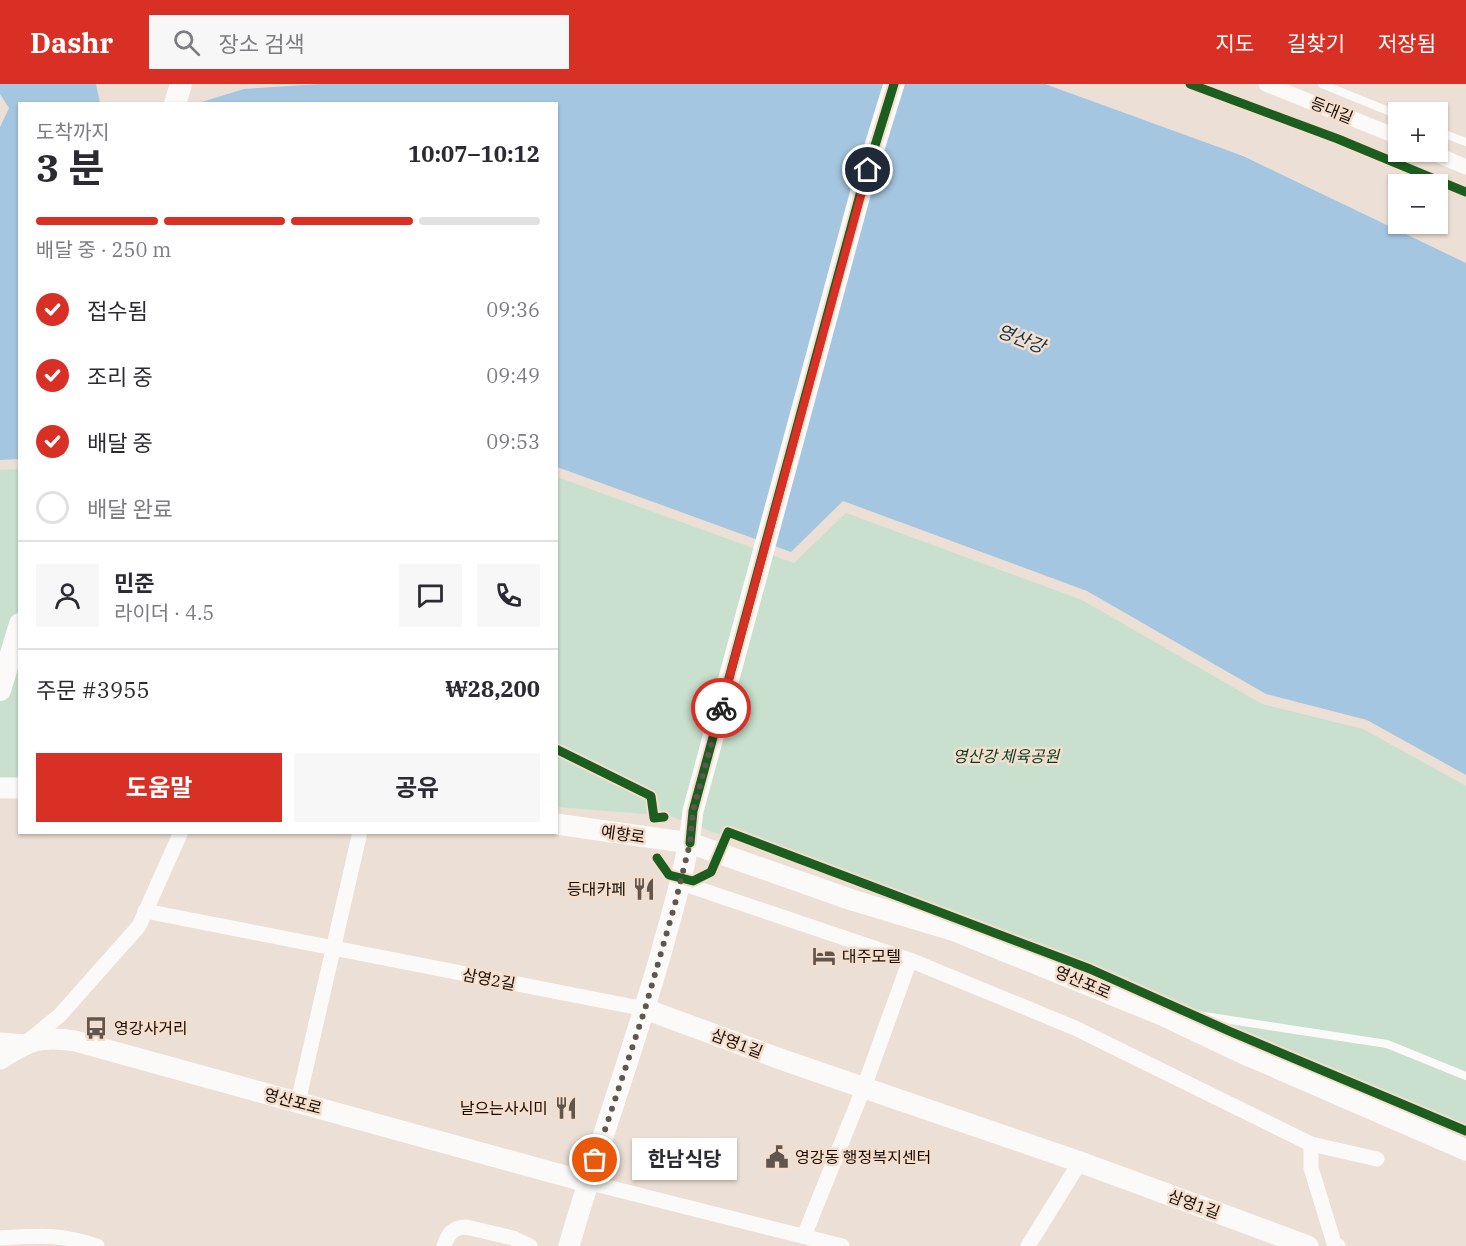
<!DOCTYPE html>
<html lang="ko">
<head>
<meta charset="utf-8">
<style>
	body { margin:0; font-family:"IBM Plex Serif","Noto Sans KR",serif; background:#f7f7f7; color:#2b2b33; height:100vh; display:flex; flex-direction:column; font-size:22px; white-space:nowrap }
	* { box-sizing:border-box; margin:0 }
	p { font-size:20px; color:#7c7c81 }
	.icon { flex:none; width:33px; height:33px; fill:none; stroke:currentColor; stroke-width:2; stroke-linecap:round; stroke-linejoin:round }
	.map { position:relative; flex:1; overflow:hidden }
	.side { position:absolute; left:18px; top:18px; width:540px; height:732px; display:flex; flex-direction:column; background:#fff; border-radius:0px; box-shadow:0 2px 4px #0004 }
	.side>* { flex:none }
	.tools { position:absolute; left:1388px; top:18px; display:grid; gap:12px }
	.tools a { display:grid; place-items:center; width:60px; height:60px; border-radius:0px; background:#fff; box-shadow:0 2px 4px #0004; font-size:30px }
	.pin { position:absolute; display:grid; place-items:center; width:51px; height:51px; color:#fff; margin:-26px; border:3px solid #fff; border-radius:50%; box-shadow:0 2px 6px #0007 }
	.courier { position:absolute; display:grid; place-items:center; width:60px; height:60px; margin:-30px; border:4px solid #d93025; border-radius:50%; background:#fff; color:#222; box-shadow:0 2px 8px #0007 }
	.bubble { position:absolute; height:42px; border-radius:0px; background:#fff; box-shadow:0 2px 4px #0004; font-size:20px; font-weight:700; line-height:42px; text-align:center }
	.summary em { font-style:normal; font-weight:700 }
	.summary div { display:flex; flex-direction:column-reverse }
	.summary { display:flex; align-items:center; justify-content:space-between; height:102px; padding:0 18px }
	h1 { font-size:39px; font-weight:700; line-height:45px }
	.bar { display:grid; grid-template-columns:repeat(4,1fr); gap:9px 6px; align-content:center; height:72px; padding:0 18px }
	.bar i { height:8px; border-radius:4px; background:#e1e1e2 }
	.bar .active { background:#d93025 }
	.bar p { grid-column:span 4 }
	.line { display:flex; align-items:center; gap:15px; padding:0 18px; border-top:2px solid #e1e1e2 }
	.line div { flex:1 }
	.round { display:grid; place-items:center; flex:none; width:63px; height:63px; border-radius:0px; background:#f7f7f7 }
	ol { padding:0 18px; list-style:none }
	li { display:flex; align-items:center; gap:18px; height:66px }
	li p { margin-inline-start:auto }
	li .icon { padding:6px; border-radius:50%; background:#d93025; color:#fff; stroke-width:4 }
	li:last-child { color:#7c7c81 }
	li i { width:33px; height:33px; border:3px solid #e1e1e2; border-radius:50% }
	.action { display:flex; gap:12px; margin-top:auto; padding:12px 18px }
	.action a { flex:1; height:69px; border-radius:0px; background:#d93025; color:#fff; font-size:24px; font-weight:700; line-height:69px; text-align:center }
	.action a+a { background:#f7f7f7; color:#2b2b33 }
	header { display:flex; align-items:center; gap:36px; box-sizing:border-box; height:84px; padding:0 30px; background:#d93025; color:#fff }
	header strong { font-size:28px }
	nav { display:flex; gap:33px; margin-inline-start:auto; font-size:21px }
	.search { width:420px; height:54px; background:#f7f7f7; display:flex; align-items:center; gap:15px; box-sizing:border-box; padding:0 21px; border-radius:0px; color:#7c7c81; font-size:22px }
	.map>svg:first-child { display:block }
	.green { fill:#c8e0cd }
	.water { fill:#a5c6e0 }
	.lines { fill:none; stroke-linecap:round; stroke-linejoin:round }
	.lane { stroke:#fcfaf9; stroke-width:8 }
	.street { stroke:#fcfaf9; stroke-width:15 }
	.secondary { stroke:#fcfaf9; stroke-width:21 }
	.primary { stroke:#fcfaf9; stroke-width:22 }
	.cycleway-casing { stroke:#f5decc; stroke-width:13 }
	.cycleway { stroke:#1b5e20; stroke-width:9 }
	.done { stroke:#60564f; stroke-width:6; stroke-dasharray:0 10.8 }
	.route { stroke:#d93025; stroke-width:8 }
	.labels { text-anchor:middle; stroke-width:5; stroke-linejoin:round; paint-order:stroke }
	.street-label { font-size:16px; fill:#140d07; stroke:#f5decc }
	.park-label { font-size:16px; font-style:italic; fill:#013d29; stroke:#f5decc }
	.poi-label { font-size:16px; fill:#140d07; stroke:#f5decc; text-anchor:start }
	.water-label { font-size:18px; font-style:italic; fill:#08334f; stroke:#f5decc }
</style>
</head>
<body>
<header>
<strong>Dashr</strong>
<div class="search"><svg class="icon" aria-label="search" viewBox="0 0 24 24"><circle cx="10" cy="10" r="6"/><path d="M15 15l6 6"/></svg>장소 검색</div>
<nav><a>지도</a><a>길찾기</a><a>저장됨</a></nav>
</header>
<div class="map">
<svg width="1466" height="1162" viewBox="0 0 1466 1162">
	<rect width="100%" height="100%" fill="#ecdfd5"/>
	<!-- green -->
	<g class="green">
		<polygon points="19,385 19,695 0,695 0,386"/>
		<polygon points="557,393 794,479 846,429 1082,516 1262,620 1363,645 1466,702 1466,1054 1048,876 931,829 716,749 670,732 557,723"/>
	</g>
	<!-- water -->
	<g class="water">
		<polygon points="0,0 96,0 100,19 20,20 19,375 0,376 0,43 9,24 0,10"/>
		<polygon points="320,0 1045,0 1243,72 1466,179 1466,691 1367,636 1266,610 1087,507 843,417 791,468 557,383 556,20 195,20 244,5"/>
	</g>
	<g class="lines">
		<!-- lane -->
		<g class="lane">
			<polyline points="1322,0 1398,31"/>
			<polyline points="1437,47 1466,58"/>
			<polyline points="1176,930 1191,930 1387,960 1466,992"/>
		</g>
		<!-- street -->
		<g class="street">
			<polyline points="1266,0 1398,53"/>
			<polyline points="1431,68 1466,83"/>
			<polyline points="681,799 910,876 1075,944 1311,1060 1377,1075"/>
			<polyline points="145,827 645,925"/>
			<polyline points="0,956 27,958"/>
			<polyline points="27,958 60,931 139,842 181,748"/>
			<polyline points="298,1018 360,748"/>
			<polyline points="1311,1060 1311,1084 1334,1159 1338,1162"/>
			<polyline points="587,1098 842,1162"/>
			<polyline points="804,1152 864,1003 910,876"/>
			<path d="M0,1154C39,1152 59,1149 97,1162"/>
			<path d="M444,1162C448,1150 453,1143 466,1143L513,1154L530,1162"/>
			<polyline points="1028,1162 1080,1078"/>
		</g>
		<!-- secondary -->
		<g class="secondary">
			<polyline points="0,704 20,704"/>
			<polyline points="556,740 690,759 852,816 955,847 1162,931 1240,968 1466,1066"/>
			<polyline points="645,925 786,977 1080,1078 1308,1162"/>
			<path d="M0,975C29,957 40,951 75,957L587,1098"/>
			<path d="M569,1162C597,1064 633,968 661,869C674,822 688,776 693,727L861,107L894,0"/>
		</g>
		<!-- primary -->
		<g class="primary">
			<polyline points="175,20 181,0"/>
			<polyline points="0,606 20,540"/>
		</g>
		<!-- cycleway casing -->
		<g class="cycleway-casing">
			<g id="cycleway">
				<polyline points="1190,0 1338,55 1466,108"/>
				<polyline points="556,665 651,712 654,734 664,733"/>
				<polyline points="690,759 693,727 861,107 894,0"/>
				<polyline points="657,774 669,791 693,797 711,788 728,748 1090,885 1229,947 1466,1047"/>
			</g>
		</g>
		<!-- cycleway -->
		<use href="#cycleway" class="cycleway"/>
	</g>
	<g class="lines">
		<!-- done -->
		<polyline class="done" points="595,1076 645,925 675,820 690,759 693,727 721,624"/>
		<!-- route -->
		<polyline class="route" points="721,624 868,86"/>
	</g>
	<!-- icons -->
	<defs>
		<g id="restaurant-bare" transform="scale(1.8)"><path d="M-5-6h1v4h1v-4h1v4h1v-4h1v5L-1.5 .5V6h-2V.5L-5-1ZM5-6V6H3V1.5H1.5Q1.5-4 5-6Z" fill="#60564f" stroke="#f5decc" stroke-width="2.5" paint-order="stroke"/></g>
		<g id="hotel-bare" transform="scale(1.8)"><path d="M-6-4.5h1.5V1H6V5H4.5V3h-9V5H-6ZM-4 0a1.8 1.8 0 1 1 3.6 0ZM.5 0V-2.5h3Q6-2.5 6 0Z" fill="#60564f" stroke="#f5decc" stroke-width="2.5" paint-order="stroke"/></g>
		<g id="bus-bare" transform="scale(1.8)"><path d="M-5-6H5V4H4V6H2V4H-2V6H-4V4H-5ZM-3.5-4V0h7V-4ZM-3.5 1.2v1.5H-2V1.2ZM2 1.2v1.5H3.5V1.2Z" fill="#60564f" stroke="#f5decc" stroke-width="2.5" paint-order="stroke"/></g>
		<g id="civic-bare" transform="scale(1.8)"><path d="M-.6-6.5H3V-4.5H.6V-3L4-1V1h2V6H-6V1h2V-1L-.6-3ZM-1.2 2.5V6h2.4V2.5Z" fill="#60564f" stroke="#f5decc" stroke-width="2.5" paint-order="stroke"/></g>
	</defs>
	<g fill-rule="evenodd">
		<use href="#restaurant-bare" x="644" y="805"/>
		<use href="#hotel-bare" x="824" y="872"/>
		<use href="#bus-bare" x="96" y="944"/>
		<use href="#restaurant-bare" x="566" y="1024"/>
		<use href="#civic-bare" x="777" y="1073"/>
	</g>
	<g class="labels">
		<!-- street labels -->
		<g class="street-label">
			<text transform="translate(1332 26) rotate(22)" y="6">등대길</text>
			<text transform="translate(623 750) rotate(8)" y="6">예향로</text>
			<text transform="translate(489 895) rotate(11)" y="6">삼영2길</text>
			<text transform="translate(1083 898) rotate(23)" y="6">영산포로</text>
			<text transform="translate(737 959) rotate(21)" y="6">삼영1길</text>
			<text transform="translate(293 1017) rotate(15)" y="6">영산포로</text>
			<text transform="translate(1194 1120) rotate(20)" y="6">삼영1길</text>
		</g>
		<!-- park labels -->
		<g class="park-label">
			<text x="1006" y="678">영산강 체육공원</text>
		</g>
		<!-- poi labels -->
		<g class="poi-label">
			<text x="626" y="811" text-anchor="end">등대카페</text>
			<text x="842" y="878">대주모텔</text>
			<text x="114" y="950">영강사거리</text>
			<text x="548" y="1030" text-anchor="end">날으는사시미</text>
			<text x="795" y="1079">영강동 행정복지센터</text>
		</g>
		<!-- water labels -->
		<g class="water-label">
			<text transform="translate(1021 255) rotate(21)" y="6">영산강</text>
		</g>
	</g>
</svg>
<div class="tools">
<a>+</a>
<a>−</a>
</div>
<div class="pin" style="left:595px;top:1076px;background:#ea580c"><svg class="icon" aria-label="bag" viewBox="0 0 24 24"><path d="M5 8h14l-1 12H6zM9 8a3 3 0 0 1 6 0"/></svg></div>
<div class="pin" style="left:868px;top:86px;background:#1f2937"><svg class="icon" aria-label="home" viewBox="0 0 24 24"><path d="M3 11l9-7 9 7M6 9v11h12V9"/></svg></div>
<div class="courier" style="left:721px;top:624px"><svg class="icon" aria-label="bike" viewBox="0 0 24 24"><circle cx="6" cy="16" r="4"/><circle cx="18" cy="16" r="4"/><path d="M6 16l4-8h5l3 8M10 8l3 8H6M13 5h3"/></svg></div>
<div class="bubble" style="left:632px;top:1054px;width:105px">한남식당</div>
<section class="side">
<div class="summary"><div><h1>3 분</h1><p>도착까지</p></div><em>10:07–10:12</em></div>
<div class="bar"><i class="active"></i><i class="active"></i><i class="active"></i><i></i><p>배달 중 · 250 m</p></div>
<ol>
<li><svg class="icon" aria-label="check" viewBox="0 0 24 24"><path d="M5 12l5 5 9-10"/></svg>접수됨<p>09:36</p></li>
<li><svg class="icon" aria-label="check" viewBox="0 0 24 24"><path d="M5 12l5 5 9-10"/></svg>조리 중<p>09:49</p></li>
<li><svg class="icon" aria-label="check" viewBox="0 0 24 24"><path d="M5 12l5 5 9-10"/></svg>배달 중<p>09:53</p></li>
<li><i></i>배달 완료</li>
</ol>
<div class="line" style="height:108px"><a class="round"><svg class="icon" aria-label="person" viewBox="0 0 24 24"><circle cx="12" cy="8" r="4"/><path d="M4 21q1-7 8-7t8 7"/></svg></a><div><b>민준</b><p>라이더 · 4.5</p></div><a class="round"><svg class="icon" aria-label="chat" viewBox="0 0 24 24"><path d="M4 5h16v11H9l-5 4z"/></svg></a><a class="round"><svg class="icon" aria-label="phone" viewBox="0 0 24 24"><path d="M5 4h4l2 5-3 2q2 4 5 5l2-3 5 2v4C11 20 4 13 5 4z"/></svg></a></div>
<div class="line" style="height:78px"><div>주문 #3955</div><b>₩28,200</b></div>
<div class="action"><a>도움말</a><a>공유</a></div>
</section>
</div>
</body>
</html>
